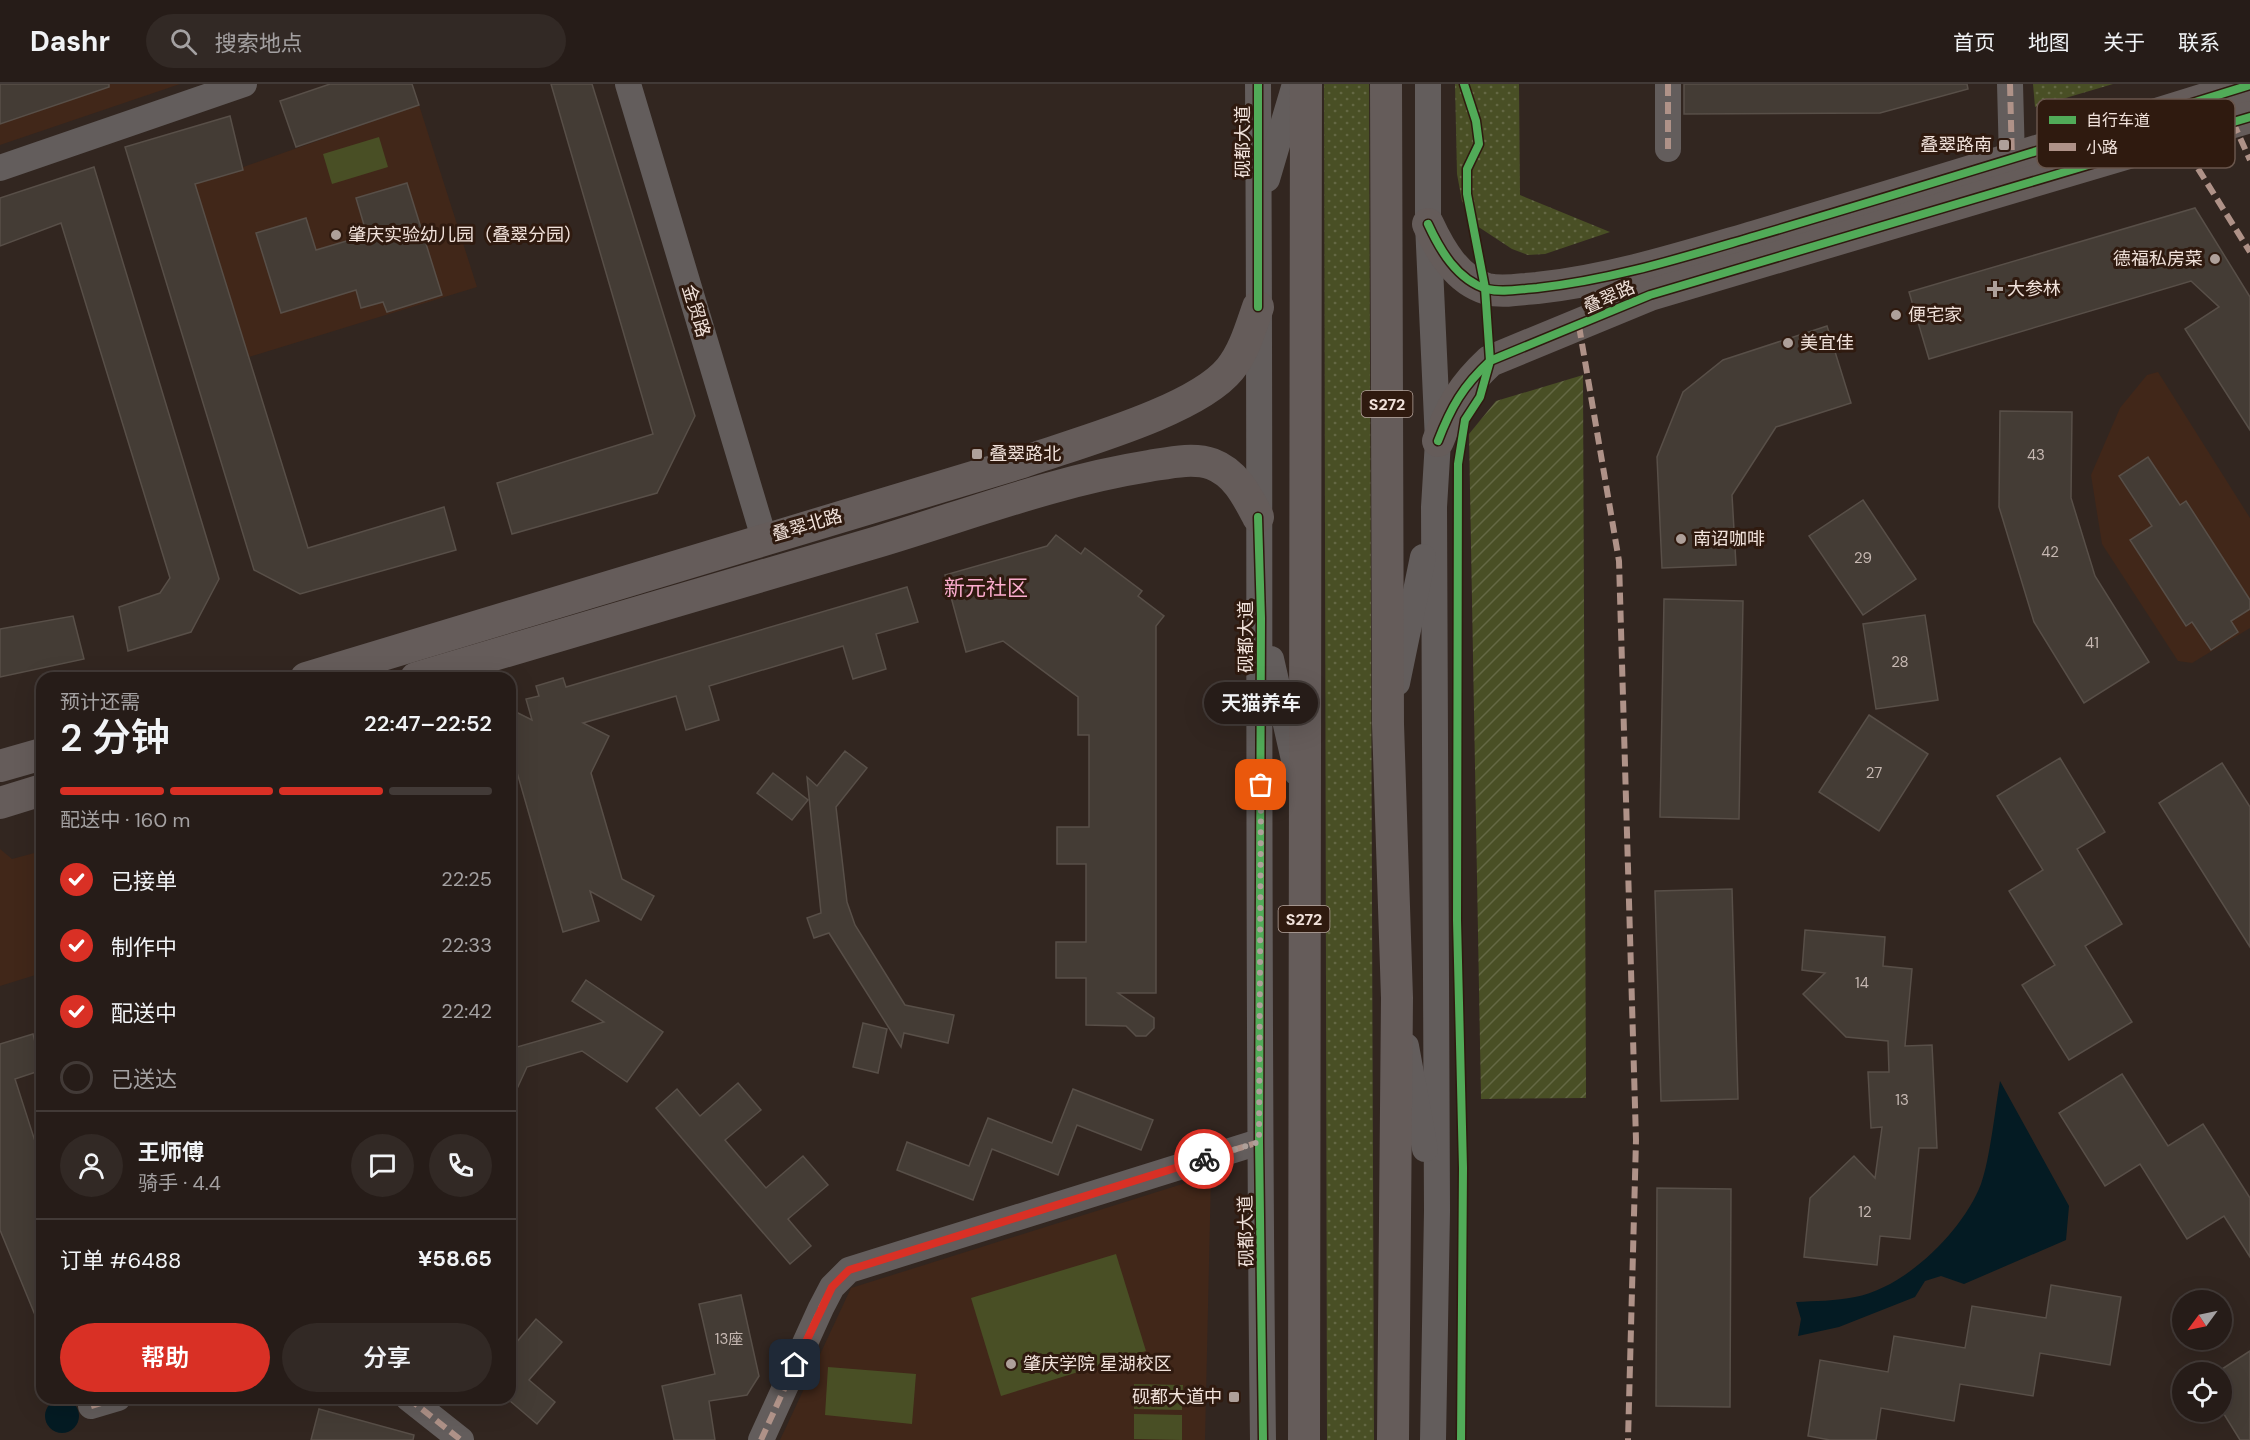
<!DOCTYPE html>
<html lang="zh">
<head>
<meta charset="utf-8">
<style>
	body { margin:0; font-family:"DM Sans","Noto Sans SC",sans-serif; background:#322925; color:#f1f3f6; height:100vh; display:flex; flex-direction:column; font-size:22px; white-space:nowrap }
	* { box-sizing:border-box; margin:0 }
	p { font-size:20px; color:#a4a1a2 }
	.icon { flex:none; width:33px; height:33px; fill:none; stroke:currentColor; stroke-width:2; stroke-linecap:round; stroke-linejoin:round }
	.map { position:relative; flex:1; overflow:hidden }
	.panel { position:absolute; left:36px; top:588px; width:480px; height:732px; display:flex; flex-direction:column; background:#261c18; border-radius:18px; box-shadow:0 6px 24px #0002,0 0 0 2px #423a37 }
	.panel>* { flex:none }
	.needle { width:39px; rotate:237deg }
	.tools { position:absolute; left:2172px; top:1206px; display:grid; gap:12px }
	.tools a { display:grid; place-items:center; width:60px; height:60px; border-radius:50%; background:#261c18; box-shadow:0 6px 24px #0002,0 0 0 2px #423a37; font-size:30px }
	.pin { position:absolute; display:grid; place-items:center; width:51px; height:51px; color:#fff; margin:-26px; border-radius:12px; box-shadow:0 3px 9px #0006 }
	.courier { position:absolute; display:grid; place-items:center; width:60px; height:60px; margin:-30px; border:4px solid #d93025; border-radius:50%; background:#fff; color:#222; box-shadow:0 2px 8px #0007 }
	.bubble { position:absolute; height:42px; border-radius:21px; background:#261c18; box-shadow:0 6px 24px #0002,0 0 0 2px #423a37; font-size:20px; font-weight:600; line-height:42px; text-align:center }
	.headline em { font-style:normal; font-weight:600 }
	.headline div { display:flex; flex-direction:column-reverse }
	.headline { display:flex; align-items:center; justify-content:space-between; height:102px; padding:0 24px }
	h1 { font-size:39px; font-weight:600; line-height:45px }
	.bar { display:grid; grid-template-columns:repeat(4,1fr); gap:9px 6px; align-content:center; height:72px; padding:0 24px }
	.bar i { height:8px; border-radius:4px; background:#423a37 }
	.bar .current { background:#d93025 }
	.bar p { grid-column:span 4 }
	.line { display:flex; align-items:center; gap:15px; padding:0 24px; border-top:2px solid #423a37 }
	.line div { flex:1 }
	.round { display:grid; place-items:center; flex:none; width:63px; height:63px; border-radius:32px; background:#322925 }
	ol { padding:0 24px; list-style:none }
	li { display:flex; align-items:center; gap:18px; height:66px }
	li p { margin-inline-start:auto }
	li .icon { padding:6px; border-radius:50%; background:#d93025; color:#fff; stroke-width:4 }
	li:last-child { color:#a4a1a2 }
	li i { width:33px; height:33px; border:3px solid #423a37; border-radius:50% }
	.primary-button { display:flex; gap:12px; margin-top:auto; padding:12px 24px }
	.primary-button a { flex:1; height:69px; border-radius:36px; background:#d93025; color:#fff; font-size:24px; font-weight:600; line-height:69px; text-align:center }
	.primary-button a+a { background:#322925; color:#f1f3f6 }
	header { display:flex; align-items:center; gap:36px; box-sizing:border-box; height:84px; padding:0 30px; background:#261c18; border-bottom:2px solid #423a37 }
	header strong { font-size:28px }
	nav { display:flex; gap:33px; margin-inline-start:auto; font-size:21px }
	.search { width:420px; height:54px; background:#322925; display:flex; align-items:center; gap:15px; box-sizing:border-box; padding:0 21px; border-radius:33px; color:#a4a1a2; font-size:22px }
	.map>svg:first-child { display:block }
	.built { fill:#412719 }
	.grass { fill:url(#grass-dots) }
	.garden { fill:url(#garden-furrows) }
	.pitch { fill:#494f25 }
	.water { fill:#041b23 }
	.building { fill:#443c35; stroke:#584f48; stroke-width:1.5 }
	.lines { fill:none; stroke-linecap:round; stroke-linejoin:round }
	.minor { stroke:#635d5c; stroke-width:26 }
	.major { stroke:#655c5a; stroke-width:32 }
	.quiet { stroke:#af9288; stroke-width:6; stroke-dasharray:12 6; stroke-linecap:butt }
	.cycleway-casing { stroke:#2f1a0f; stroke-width:11 }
	.cycleway { stroke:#51ab58; stroke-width:8 }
	.done { stroke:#aea09a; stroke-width:6; stroke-dasharray:0 10.8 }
	.route { stroke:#d93025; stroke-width:8 }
	.poi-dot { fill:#aea09a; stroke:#2f1a0f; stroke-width:2 }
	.labels { text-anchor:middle; stroke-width:6; stroke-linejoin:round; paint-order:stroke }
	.number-label { font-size:15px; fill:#c6b8b2 }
	.shield { fill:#2f1a0f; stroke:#b7a69e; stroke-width:1.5 }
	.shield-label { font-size:16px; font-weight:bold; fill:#f1e2db }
	.street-label { font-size:18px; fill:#f1e2db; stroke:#2f1a0f }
	.poi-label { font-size:18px; fill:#f1e2db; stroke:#2f1a0f; text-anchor:start }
	.quarter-label { font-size:21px; fill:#fbaccd; stroke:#2f1a0f }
	.key { fill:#2f1a0f; stroke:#69564c; stroke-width:1.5 }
	.key-label { font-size:16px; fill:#f1e2db }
</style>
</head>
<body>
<header>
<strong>Dashr</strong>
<div class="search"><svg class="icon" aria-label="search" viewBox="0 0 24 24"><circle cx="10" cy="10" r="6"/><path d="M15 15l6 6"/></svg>搜索地点</div>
<nav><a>首页</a><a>地图</a><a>关于</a><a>联系</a></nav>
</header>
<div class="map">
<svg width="2250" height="1356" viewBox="0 0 2250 1356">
	<defs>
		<pattern id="grass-dots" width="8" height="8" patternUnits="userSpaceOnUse" patternTransform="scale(1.5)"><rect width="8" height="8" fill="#494f25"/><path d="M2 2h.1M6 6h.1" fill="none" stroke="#646844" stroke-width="1.8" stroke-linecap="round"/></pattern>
		<pattern id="garden-furrows" width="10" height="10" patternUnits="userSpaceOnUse" patternTransform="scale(1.5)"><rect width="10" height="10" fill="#494f25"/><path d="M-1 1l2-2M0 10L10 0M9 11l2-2" fill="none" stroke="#646844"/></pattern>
	</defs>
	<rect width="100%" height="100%" fill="#322620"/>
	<!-- built -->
	<g class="built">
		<polygon points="0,0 180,0 0,61"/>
		<polygon points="419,21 477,203 249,273 195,100"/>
		<polygon points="2158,288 2250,434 2250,544 2192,579 2178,577 2102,460 2091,391 2120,324 2147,291"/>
		<polygon points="42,755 42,889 0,902 0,765 12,775 38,768 35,757"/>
		<polygon points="1211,1091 1205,1356 780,1356 851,1204"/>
	</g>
	<!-- grass -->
	<g class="grass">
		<polygon points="1324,0 1369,0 1374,1356 1327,1356"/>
		<polygon points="1455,0 1519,0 1520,111 1610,148 1545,170 1528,171 1512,165 1474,140 1462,117 1457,90"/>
		<polygon points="2033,0 2113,0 2035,23"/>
	</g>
	<!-- garden -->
	<polygon class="garden" points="1583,291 1586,1014 1481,1015 1469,350 1496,317"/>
	<!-- pitch -->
	<g class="pitch">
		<polygon points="379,53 388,83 332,100 323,70"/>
		<polygon points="1116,1170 1146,1267 1001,1312 971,1214"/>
		<polygon points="828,1283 916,1290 912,1340 825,1331"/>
		<polygon points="1134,1300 1183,1301 1182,1326 1134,1325"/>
		<polygon points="1134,1330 1182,1331 1182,1356 1134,1355"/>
	</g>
	<!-- water -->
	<g class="water">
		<path d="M2000,997L2069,1122L2066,1156L1964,1200L1941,1192L1925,1197L1915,1213L1839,1243L1798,1252L1801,1235L1796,1218C1815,1217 1836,1217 1855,1213C1905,1204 1963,1147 1981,1100C1990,1075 1995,1026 2000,997Z"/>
		<circle cx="62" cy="1332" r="17"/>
	</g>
	<!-- building -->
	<g class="building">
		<polygon points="0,0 109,0 109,3 0,40"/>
		<polygon points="330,0 412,0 419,21 296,63 280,17"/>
		<polygon points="551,0 592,0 695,332 657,409 512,450 497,399 653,350"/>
		<polygon points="1684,0 1967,0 1968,5 1880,29 1684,30"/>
		<polygon points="230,32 243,86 195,100 308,464 444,423 456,466 300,510 254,486 125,63"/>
		<polygon points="94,83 219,495 191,548 128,567 119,523 160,509 170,494 61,139 0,162 0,114"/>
		<polygon points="407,99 442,211 387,228 383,218 361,224 356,206 281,229 256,149 306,134 316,166 367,151 356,114"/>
		<polygon points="2195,124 2250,213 2250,346 2185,245 2219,223 2191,197 1929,275 1909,208"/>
		<polygon points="1827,242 1851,319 1776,343 1732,411 1736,481 1662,484 1657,373 1683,308 1723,276"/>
		<polygon points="2000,327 2072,328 2071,414 2095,492 2149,578 2084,619 2034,538 1999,423"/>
		<polygon points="2148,373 2180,421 2186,417 2250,516 2250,525 2231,537 2238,548 2211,566 2192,538 2186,542 2130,456 2152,442 2119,392"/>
		<polygon points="1863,416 1916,495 1863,531 1809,452"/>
		<polygon points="1056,451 1081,470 1085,464 1142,507 1138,512 1164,532 1156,542 1156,909 1118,909 1154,934 1154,944 1146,952 1136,952 1126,942 1086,941 1086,894 1056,894 1056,858 1086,858 1086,780 1057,780 1057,743 1089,743 1089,651 1078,651 1078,613 1003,557 966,568 945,491 1047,462"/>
		<polygon points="907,503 918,538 876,550 886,585 853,595 843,562 709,602 719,636 686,646 676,612 583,639 609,652 591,689 622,795 654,812 641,836 590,807 599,837 563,848 510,664 510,625 532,636 526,615 539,612 536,602 563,594 566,603"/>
		<polygon points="1664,515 1743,517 1739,735 1660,733"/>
		<polygon points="1925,531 1938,616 1876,625 1863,540"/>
		<polygon points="73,532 84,575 0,593 0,545"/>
		<polygon points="1869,631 1928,670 1879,747 1819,708"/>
		<polygon points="845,667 867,684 836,723 847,818 855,841 905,921 954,931 948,959 904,949 901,963 829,849 814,854 807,834 821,829 807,693 817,702"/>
		<polygon points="2060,674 2105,748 2077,765 2122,840 2085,862 2132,938 2069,976 2022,901 2055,881 2009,807 2043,786 1997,712"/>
		<polygon points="2222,679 2250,723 2250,863 2159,719"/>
		<polygon points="773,689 808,716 792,736 757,709"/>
		<polygon points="1732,805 1738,1015 1661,1017 1655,807"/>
		<polygon points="1805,846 1885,853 1883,882 1912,885 1905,962 1932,961 1937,1064 1919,1064 1910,1155 1880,1152 1877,1181 1804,1173 1810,1114 1854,1072 1875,1094 1882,1043 1871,1044 1868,988 1889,988 1888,957 1846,953 1803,910 1825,889 1802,886"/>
		<polygon points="586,896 663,948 627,998 582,967 527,983 510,1020 510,965 604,938 572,917"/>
		<polygon points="863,939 887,945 878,989 853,983"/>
		<polygon points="33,950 42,986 15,995 42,1079 42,1248 0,1146 0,960"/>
		<polygon points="2122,990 2168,1062 2203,1040 2250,1114 2250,1173 2224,1132 2187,1155 2140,1080 2105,1102 2059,1029"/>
		<polygon points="738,999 761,1026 725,1056 766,1104 803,1072 828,1101 788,1135 811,1162 790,1180 656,1024 677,1005 700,1032"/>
		<polygon points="1073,1005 1153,1036 1141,1066 1077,1041 1058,1091 992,1065 973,1116 897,1086 907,1058 969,1082 988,1034 1052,1059"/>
		<polygon points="1657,1104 1731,1105 1730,1323 1656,1322"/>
		<polygon points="2051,1201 2121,1213 2110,1281 2040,1269 2033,1312 1960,1300 1954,1337 1881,1324 1876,1356 1830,1356 1808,1352 1820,1276 1888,1288 1894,1252 1965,1264 1972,1222 2046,1234"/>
		<polygon points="741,1211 759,1292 747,1311 709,1317 715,1356 674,1356 662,1302 715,1290 699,1220"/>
		<polygon points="536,1235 562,1258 529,1296 555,1318 537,1340 510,1317 510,1266"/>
		<polygon points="2250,1267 2250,1356 2240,1356 2222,1327 2222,1285"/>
		<polygon points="319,1325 414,1351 413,1356 311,1356"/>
	</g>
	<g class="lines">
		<!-- minor -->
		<g class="minor">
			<polyline points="628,0 764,454"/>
			<path d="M1258,0C1261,452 1257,904 1263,1356"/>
			<polyline points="1428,0 1428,140 1438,357 1434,423 1437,1127 1433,1356"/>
			<polyline points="1668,0 1668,65"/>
			<polyline points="2010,0 2012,76"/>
			<polyline points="0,84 244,0"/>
			<polyline points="1267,95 1295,0"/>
			<polyline points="1271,575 1297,689"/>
			<polyline points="1397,599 1423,473"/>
			<polyline points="1406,962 1425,1065"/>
			<polyline points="408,1314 461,1356"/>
			<polyline points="91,1322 118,1314"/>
			<polyline points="761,1356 821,1224 832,1203 849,1186 1259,1058"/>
		</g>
		<!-- major -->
		<g class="major">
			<polyline points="1386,0 1388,640 1397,914 1393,1356"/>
			<path d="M1428,140C1440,166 1457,196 1487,205C1503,209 1520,205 1537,204C1612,196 1684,173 1756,152C1922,103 2086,52 2250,1"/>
			<path d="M1438,357C1451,323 1463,302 1490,277L1650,211L2250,33"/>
			<path d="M306,594L1023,378C1077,359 1196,327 1230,285C1244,268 1251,243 1258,223"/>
			<path d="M416,594C569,548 721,504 874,459C965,432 1054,397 1149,382C1168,379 1193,373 1212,380C1236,389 1247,412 1258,433"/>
			<polyline points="0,682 42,670"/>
			<polyline points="0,719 42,706"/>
			<polyline points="1304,1356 1306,0"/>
		</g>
		<!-- quiet -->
		<g class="quiet">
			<polyline points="1668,0 1668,65"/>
			<polyline points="2010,0 2012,76"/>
			<polyline points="2233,38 2250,76"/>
			<polyline points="2179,54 2250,168"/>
			<polyline points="1579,242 1619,477 1636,1056 1628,1356"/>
			<polyline points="408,1314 461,1356"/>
			<polyline points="91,1322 118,1314"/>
			<polyline points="761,1356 821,1224 832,1203 849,1186 1259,1058"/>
		</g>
		<!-- cycleway casing -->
		<g class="cycleway-casing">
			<g id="cycleway">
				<polyline points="1258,0 1258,223"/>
				<path d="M1428,140C1440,166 1457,196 1487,205C1503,209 1520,205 1537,204C1612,196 1684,173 1756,152C1922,103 2086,52 2250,1"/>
				<path d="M1438,357C1451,323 1463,302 1490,277L1650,211L2250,33"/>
				<polyline points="1258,433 1261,534 1259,1058 1263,1356"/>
				<polyline points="1461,1356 1463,1084 1457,836 1458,380 1465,336 1480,313 1490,277 1485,204 1467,110 1467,85 1479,60 1476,37 1464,0"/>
			</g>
		</g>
		<!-- cycleway -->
		<use href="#cycleway" class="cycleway"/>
	</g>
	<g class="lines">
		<!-- done -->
		<polyline class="done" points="1204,1075 1259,1058 1261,701"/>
		<!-- route -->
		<polyline class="route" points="795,1281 832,1203 849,1186 1204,1075"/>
	</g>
	<!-- markers -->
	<g class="poi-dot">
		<rect x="1998" y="55" width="12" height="12" rx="3"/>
		<circle cx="336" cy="151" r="6"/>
		<circle cx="2215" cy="175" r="6"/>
		<path d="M1992 196h6v6h6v6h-6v6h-6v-6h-6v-6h6z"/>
		<circle cx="1896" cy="231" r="6"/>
		<circle cx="1788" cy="259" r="6"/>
		<rect x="971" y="364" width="12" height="12" rx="3"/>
		<circle cx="1681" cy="455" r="6"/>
		<circle cx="1011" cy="1280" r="6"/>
		<rect x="1228" y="1307" width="12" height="12" rx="3"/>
	</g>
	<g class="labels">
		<!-- number labels -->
		<g class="number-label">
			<text x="2036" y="376">43</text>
			<text x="2050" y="473">42</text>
			<text x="1863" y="479">29</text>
			<text x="2092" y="564">41</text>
			<text x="1900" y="583">28</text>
			<text x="1874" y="694">27</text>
			<text x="1862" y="904">14</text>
			<text x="1902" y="1021">13</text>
			<text x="1865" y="1133">12</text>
			<text x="729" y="1260">13座</text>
		</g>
		<!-- shield labels -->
		<g class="shield">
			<rect x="1361.5" y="307" width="51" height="26" rx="4.5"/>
			<rect x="1278.5" y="822" width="51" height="26" rx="4.5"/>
		</g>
		<g class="shield-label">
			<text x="1387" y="326">S272</text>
			<text x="1304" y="841">S272</text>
		</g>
		<!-- street labels -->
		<g class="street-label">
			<text transform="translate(1243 58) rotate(-90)" y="6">砚都大道</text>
			<text transform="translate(1609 213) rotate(-24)" y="6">叠翠路</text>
			<text transform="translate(696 227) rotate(73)" y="6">金贸路</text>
			<text transform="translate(807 441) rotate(-16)" y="6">叠翠北路</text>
			<text transform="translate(1246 553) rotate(-90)" y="6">砚都大道</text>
			<text transform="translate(1246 1147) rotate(-91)" y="6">砚都大道</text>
		</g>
		<!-- poi labels -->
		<g class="poi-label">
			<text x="1992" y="67" text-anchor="end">叠翠路南</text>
			<text x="348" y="157">肇庆实验幼儿园（叠翠分园）</text>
			<text x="2203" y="181" text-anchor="end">德福私房菜</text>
			<text x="2007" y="211">大参林</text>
			<text x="1908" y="237">便宅家</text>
			<text x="1800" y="265">美宜佳</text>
			<text x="989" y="376">叠翠路北</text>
			<text x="1693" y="461">南诏咖啡</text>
			<text x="1023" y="1286">肇庆学院 星湖校区</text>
			<text x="1222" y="1319" text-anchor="end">砚都大道中</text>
		</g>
		<!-- quarter labels -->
		<g class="quarter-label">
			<text x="986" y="511">新元社区</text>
		</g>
	</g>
	<!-- legend -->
	<rect x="2037" y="15" width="198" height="69" rx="9" class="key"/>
	<rect x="2049" y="32" width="27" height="8" fill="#51ab58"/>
	<rect x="2049" y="59" width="27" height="8" fill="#af9288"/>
	<g class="key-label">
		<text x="2086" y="42">自行车道</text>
		<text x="2086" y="69">小路</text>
	</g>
</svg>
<div class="tools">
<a><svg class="needle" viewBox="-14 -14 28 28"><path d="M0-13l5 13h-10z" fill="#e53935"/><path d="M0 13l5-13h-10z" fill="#a4a1a2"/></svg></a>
<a><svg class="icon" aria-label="locate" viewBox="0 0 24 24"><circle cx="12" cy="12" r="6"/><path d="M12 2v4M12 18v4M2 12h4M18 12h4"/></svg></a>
</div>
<div class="pin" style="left:1261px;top:701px;background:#ea580c"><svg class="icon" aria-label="bag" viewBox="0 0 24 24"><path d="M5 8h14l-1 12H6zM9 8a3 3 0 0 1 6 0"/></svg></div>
<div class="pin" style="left:795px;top:1281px;background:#1f2937"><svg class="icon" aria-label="home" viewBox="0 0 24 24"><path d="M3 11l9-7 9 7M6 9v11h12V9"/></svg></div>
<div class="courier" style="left:1204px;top:1075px"><svg class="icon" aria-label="bike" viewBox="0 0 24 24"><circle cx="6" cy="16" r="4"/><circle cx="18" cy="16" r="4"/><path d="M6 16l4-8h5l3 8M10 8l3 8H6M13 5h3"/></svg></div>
<div class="bubble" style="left:1204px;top:598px;width:114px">天猫养车</div>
<section class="panel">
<div class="headline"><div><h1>2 分钟</h1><p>预计还需</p></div><em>22:47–22:52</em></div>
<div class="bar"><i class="current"></i><i class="current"></i><i class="current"></i><i></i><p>配送中 · 160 m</p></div>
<ol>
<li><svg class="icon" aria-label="check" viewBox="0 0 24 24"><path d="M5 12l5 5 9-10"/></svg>已接单<p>22:25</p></li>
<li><svg class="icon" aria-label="check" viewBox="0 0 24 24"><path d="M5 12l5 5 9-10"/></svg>制作中<p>22:33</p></li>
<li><svg class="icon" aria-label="check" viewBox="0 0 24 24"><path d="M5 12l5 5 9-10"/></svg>配送中<p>22:42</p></li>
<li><i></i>已送达</li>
</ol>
<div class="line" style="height:108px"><a class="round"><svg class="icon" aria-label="person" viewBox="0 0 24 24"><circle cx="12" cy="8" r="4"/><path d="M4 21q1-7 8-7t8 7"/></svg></a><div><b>王师傅</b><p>骑手 · 4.4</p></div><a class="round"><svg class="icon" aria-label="chat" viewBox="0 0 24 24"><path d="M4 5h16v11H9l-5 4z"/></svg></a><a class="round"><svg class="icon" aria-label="phone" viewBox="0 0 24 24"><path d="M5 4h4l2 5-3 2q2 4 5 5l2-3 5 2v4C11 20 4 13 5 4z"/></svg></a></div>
<div class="line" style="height:78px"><div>订单 #6488</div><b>¥58.65</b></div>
<div class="primary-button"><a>帮助</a><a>分享</a></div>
</section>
</div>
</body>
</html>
